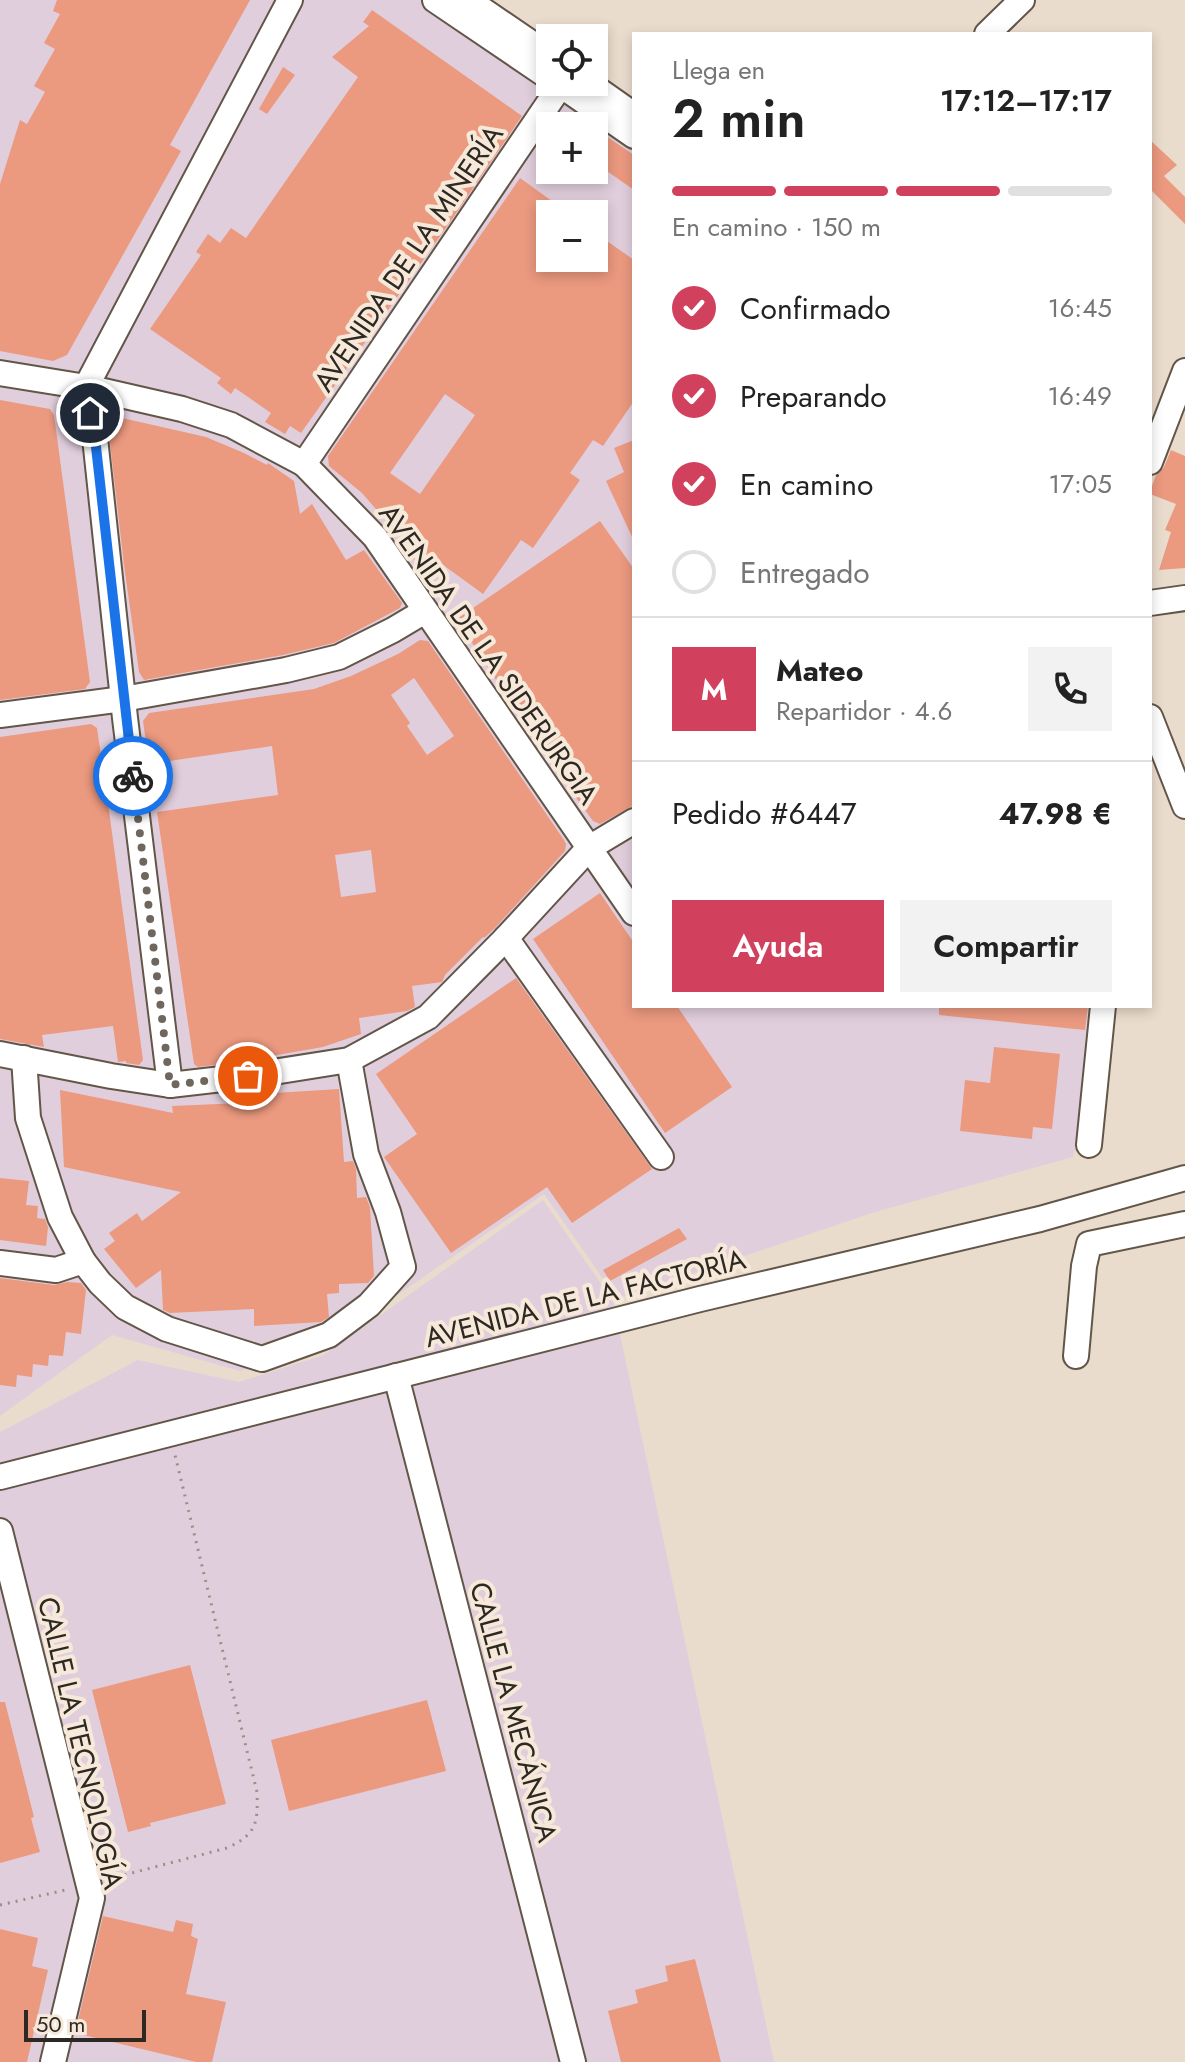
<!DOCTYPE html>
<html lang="es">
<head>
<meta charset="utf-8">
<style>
	body { margin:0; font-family:Jost,sans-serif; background:#f2f2f2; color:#222; height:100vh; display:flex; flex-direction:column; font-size:30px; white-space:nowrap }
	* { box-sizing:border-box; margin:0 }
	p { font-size:26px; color:#767676 }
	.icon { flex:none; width:44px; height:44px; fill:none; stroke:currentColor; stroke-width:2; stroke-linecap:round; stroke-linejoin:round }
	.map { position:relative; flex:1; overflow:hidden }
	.panel { position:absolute; left:632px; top:32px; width:520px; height:976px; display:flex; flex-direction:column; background:#fff; border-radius:0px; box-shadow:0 4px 12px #0003 }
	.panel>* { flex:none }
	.tools { position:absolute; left:536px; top:24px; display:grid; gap:16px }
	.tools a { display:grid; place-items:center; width:72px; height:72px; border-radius:0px; background:#fff; box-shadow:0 4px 12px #0003; font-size:40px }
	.scale { position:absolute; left:24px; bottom:20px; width:122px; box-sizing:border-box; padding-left:8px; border:4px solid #2d2822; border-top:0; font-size:22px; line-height:28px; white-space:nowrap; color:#2d2822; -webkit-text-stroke:6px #f7e9da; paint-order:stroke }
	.pin { position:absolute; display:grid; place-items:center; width:68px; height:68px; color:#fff; margin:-34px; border:4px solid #fff; border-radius:50%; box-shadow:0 2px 8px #0007 }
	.courier { position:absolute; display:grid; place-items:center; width:80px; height:80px; margin:-40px; border:6px solid #1a73e8; border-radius:50%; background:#fff; color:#222; box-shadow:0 2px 10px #0007 }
	.headline em { font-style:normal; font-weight:600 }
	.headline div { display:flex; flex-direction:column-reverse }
	.headline { display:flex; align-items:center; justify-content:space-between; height:136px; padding:0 40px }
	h1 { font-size:52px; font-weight:600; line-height:60px }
	.bar { display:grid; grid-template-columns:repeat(4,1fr); gap:12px 8px; align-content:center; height:96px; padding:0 40px }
	.bar i { height:10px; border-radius:6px; background:#e0e0e0 }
	.bar .on { background:#d1415e }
	.bar p { grid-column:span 4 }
	.line { display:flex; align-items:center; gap:20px; padding:0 40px; border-top:2px solid #e0e0e0 }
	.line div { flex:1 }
	.round { display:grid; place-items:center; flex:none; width:84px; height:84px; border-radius:0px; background:#f2f2f2 }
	ol { padding:0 40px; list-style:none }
	li { display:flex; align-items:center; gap:24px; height:88px }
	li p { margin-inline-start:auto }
	li .icon { padding:8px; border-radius:50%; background:#d1415e; color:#fff; stroke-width:4 }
	li:last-child { color:#767676 }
	li i { width:44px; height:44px; border:4px solid #e0e0e0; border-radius:50% }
	.button { display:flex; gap:16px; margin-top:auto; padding:16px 40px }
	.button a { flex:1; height:92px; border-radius:0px; background:#d1415e; color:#fff; font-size:32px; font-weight:600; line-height:92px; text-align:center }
	.button a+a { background:#f2f2f2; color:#222 }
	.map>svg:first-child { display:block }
	.industrial { fill:#e1cedd; fill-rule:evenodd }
	.building { fill:#eb997f; fill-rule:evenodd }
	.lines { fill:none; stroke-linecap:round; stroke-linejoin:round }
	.minor-casing { stroke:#625649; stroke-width:28 }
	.path { stroke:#9a8f84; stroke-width:3; stroke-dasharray:2 6; stroke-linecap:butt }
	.minor { stroke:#fff; stroke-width:24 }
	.done { stroke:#6f675e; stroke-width:8; stroke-dasharray:0 14.4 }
	.route { stroke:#1a73e8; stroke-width:10 }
	.labels { text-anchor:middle; stroke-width:8; stroke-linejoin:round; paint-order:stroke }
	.street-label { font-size:28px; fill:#2d2822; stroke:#f7e9da }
</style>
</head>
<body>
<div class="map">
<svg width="1185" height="2062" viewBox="0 0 1185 2062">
	<rect width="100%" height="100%" fill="#eadccd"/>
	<!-- industrial -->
	<g class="industrial">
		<path d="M0,0H441L634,132V1006H1098L1080,1126L1073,1157L875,1212L617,1299L544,1194L319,1349L240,1371L112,1335L0,1416ZM550,126H594V170H550ZM550,214H594V258H550Z"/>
		<polygon points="543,1200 613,1301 774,2062 0,2062 0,1432 138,1360 239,1382 324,1355"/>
	</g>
	<!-- building -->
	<g class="building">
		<polygon points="57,0 250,0 170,145 181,151 67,355 53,361 0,351 0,184 20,120 27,124 45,92 34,86 55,49 44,43 60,14 53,11"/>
		<polygon points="372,10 522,116 448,225 301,433 290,426 285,434 265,422 271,413 235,388 231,394 217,383 221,378 150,329 201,255 196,252 208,234 220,243 231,228 246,238 358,77 332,57 369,26 363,22"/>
		<polygon points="283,67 295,75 267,114 259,109"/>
		<polygon points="594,128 634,155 634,190 594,162"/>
		<polygon points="1150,140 1177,165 1164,176 1185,197 1185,224 1150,189"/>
		<path d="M520,178L570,214H550V258H594V232L634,260V401L603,446L593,440L570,473L580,480L533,548L521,540L483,594L435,559L424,573L412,557L421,544L396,527L394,530L362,493L329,466L328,456ZM445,394L475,415L420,494L390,473Z"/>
		<polygon points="0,400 50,409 54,415 90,682 85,689 0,700"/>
		<polygon points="109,415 206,437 244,453 267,465 268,463 294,481 300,514 312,504 346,560 364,550 402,603 400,608 334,643 283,655 144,680 139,672 124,565 107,417"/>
		<polygon points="634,440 634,541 606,481 624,472 614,448"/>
		<polygon points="1171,450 1185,456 1185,568 1159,570 1171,532 1165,530 1176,504 1150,494 1150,491 1156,475 1164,467"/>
		<polygon points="600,521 634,569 634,805 600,824 593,821 561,777 492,674 457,619"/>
		<path d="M420,640L428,641L564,840L566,844L565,851L495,928L484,938L483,937L445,975L442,982L412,986L415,1007L407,1011L359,1018L361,1034L323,1047L236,1062L198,1067L194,1064L157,812L278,795L272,746L149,764L143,721L149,713L314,689L351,676L398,654ZM414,678L454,736L427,755L407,726L410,723L391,695ZM371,850L376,892L341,897L335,855Z"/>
		<polygon points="91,724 97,728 107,796 143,1060 139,1065 126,1063 126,1061 118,1062 113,1026 42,1035 44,1047 0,1039 0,737"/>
		<polygon points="600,893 634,943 634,1006 677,1006 732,1087 665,1133 533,939"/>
		<polygon points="516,978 652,1169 572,1223 547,1187 451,1253 384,1157 417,1134 376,1074"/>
		<polygon points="939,1006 1088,1006 1085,1030 939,1015"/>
		<polygon points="994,1047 1060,1054 1052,1129 1033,1127 1032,1139 960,1131 965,1080 990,1083"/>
		<polygon points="339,1089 344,1162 353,1161 356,1169 357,1198 366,1197 370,1207 374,1276 368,1283 339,1284 339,1293 327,1294 329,1317 321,1322 254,1326 254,1309 170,1313 163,1310 161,1270 136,1288 104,1249 115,1241 109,1233 137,1213 142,1221 181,1192 64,1167 60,1090 173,1113 172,1106 241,1103 241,1095"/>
		<polygon points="0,1178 29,1181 26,1205 38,1206 37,1218 45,1219 48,1227 46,1246 0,1240"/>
		<polygon points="679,1228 687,1239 610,1281 603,1270"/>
		<polygon points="0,1278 54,1285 68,1282 81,1283 86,1290 81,1334 66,1332 63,1356 49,1355 48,1366 33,1364 32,1377 17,1375 16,1387 0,1385"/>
		<polygon points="190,1665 226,1804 150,1823 151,1826 128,1832 92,1690"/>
		<polygon points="427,1700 446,1771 289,1811 271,1740"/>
		<polygon points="0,1702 5,1702 34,1817 31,1818 40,1852 0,1863"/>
		<polygon points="103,1916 173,1932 176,1920 193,1924 191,1936 198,1939 186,1994 226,2002 212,2062 196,2062 75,2033"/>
		<polygon points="0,1929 38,1938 32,1966 48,1970 27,2062 0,2062"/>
		<polygon points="695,1959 721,2062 621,2062 608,2011 638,2003 635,1990 668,1981 665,1966"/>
	</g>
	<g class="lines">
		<!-- minor casing -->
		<g class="minor-casing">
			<g id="minor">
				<polyline points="435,0 550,78"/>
				<polyline points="468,0 550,56"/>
				<polyline points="987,34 1022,0"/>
				<polyline points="556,82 634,136"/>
				<polyline points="587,82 634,115"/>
				<polyline points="0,373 86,387 182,409 231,425 304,464 375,537 634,913"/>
				<polyline points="1150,462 1185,371"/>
				<polyline points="304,464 561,85"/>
				<polyline points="1150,603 1185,598"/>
				<polyline points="0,715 123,699 286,670 339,657 393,630 425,611"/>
				<polyline points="1150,717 1185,806"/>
				<polyline points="506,938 661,1157"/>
				<polyline points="0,1054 111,1076 170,1085 248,1076 349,1060 428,1017 506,938 589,848 634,821"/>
				<polyline points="24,1058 28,1118 60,1217 83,1261 100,1283 125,1307 167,1329 262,1359 329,1335 369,1305 403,1267 388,1212 366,1154 349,1060"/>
				<polyline points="170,1085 125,718 95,438 86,387 290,0"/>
				<polyline points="1089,1145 1103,1006"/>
				<polyline points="0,1263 56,1270 83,1261"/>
				<polyline points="1076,1356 1084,1266 1089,1244 1185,1224"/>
				<polyline points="396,1376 573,2062"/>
				<polyline points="0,1477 700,1299 1040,1219 1185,1178"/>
				<polyline points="0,1531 92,1898 53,2062"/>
			</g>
		</g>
		<!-- path -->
		<g class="path">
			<path d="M109,1879L227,1848C257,1834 258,1823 257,1792L175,1455"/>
			<polyline points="0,1905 70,1889"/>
		</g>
		<!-- minor -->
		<use href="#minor" class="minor"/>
	</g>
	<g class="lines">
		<!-- done -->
		<polyline class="done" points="133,776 170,1085 248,1076"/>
		<!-- route -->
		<polyline class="route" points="90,413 95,438 133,776"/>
	</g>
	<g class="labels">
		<!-- street labels -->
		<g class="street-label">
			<text transform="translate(408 258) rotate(-56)" y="10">AVENIDA DE LA MINERÍA</text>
			<text transform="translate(489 654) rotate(55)" y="10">AVENIDA DE LA SIDERURGIA</text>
			<text transform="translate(585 1298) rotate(-14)" y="10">AVENIDA DE LA FACTORÍA</text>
			<text transform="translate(514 1712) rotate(75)" y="10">CALLE LA MECÁNICA</text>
			<text transform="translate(81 1743) rotate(77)" y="10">CALLE LA TECNOLOGÍA</text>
		</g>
	</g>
</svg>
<div class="tools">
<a><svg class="icon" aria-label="locate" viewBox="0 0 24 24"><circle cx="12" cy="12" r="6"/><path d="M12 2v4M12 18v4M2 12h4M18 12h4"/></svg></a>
<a>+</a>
<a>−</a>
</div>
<div class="scale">50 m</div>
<div class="pin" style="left:248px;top:1076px;background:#ea580c"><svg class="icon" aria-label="bag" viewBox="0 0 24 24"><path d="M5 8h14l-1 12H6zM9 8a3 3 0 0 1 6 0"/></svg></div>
<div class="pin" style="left:90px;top:413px;background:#1f2937"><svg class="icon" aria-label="home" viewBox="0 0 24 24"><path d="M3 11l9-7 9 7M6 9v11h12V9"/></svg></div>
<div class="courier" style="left:133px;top:776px"><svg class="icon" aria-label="bike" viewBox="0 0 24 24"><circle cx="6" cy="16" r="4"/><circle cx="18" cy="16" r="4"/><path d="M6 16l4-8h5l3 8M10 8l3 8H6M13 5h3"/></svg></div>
<section class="panel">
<div class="headline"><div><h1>2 min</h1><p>Llega en</p></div><em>17:12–17:17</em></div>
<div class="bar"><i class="on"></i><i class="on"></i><i class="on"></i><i></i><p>En camino · 150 m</p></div>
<ol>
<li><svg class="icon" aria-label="check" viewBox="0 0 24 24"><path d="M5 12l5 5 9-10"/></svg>Confirmado<p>16:45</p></li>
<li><svg class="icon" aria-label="check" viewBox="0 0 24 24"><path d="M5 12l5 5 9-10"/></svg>Preparando<p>16:49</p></li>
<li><svg class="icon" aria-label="check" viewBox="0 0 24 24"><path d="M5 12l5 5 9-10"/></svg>En camino<p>17:05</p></li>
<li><i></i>Entregado</li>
</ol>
<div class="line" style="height:144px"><b class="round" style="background:#d1415e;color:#fff">M</b><div><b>Mateo</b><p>Repartidor · 4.6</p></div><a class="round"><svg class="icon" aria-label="phone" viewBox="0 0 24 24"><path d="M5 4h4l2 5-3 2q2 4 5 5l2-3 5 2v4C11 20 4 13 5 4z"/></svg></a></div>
<div class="line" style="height:104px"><div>Pedido #6447</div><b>47.98 €</b></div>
<div class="button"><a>Ayuda</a><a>Compartir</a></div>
</section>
</div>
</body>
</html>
